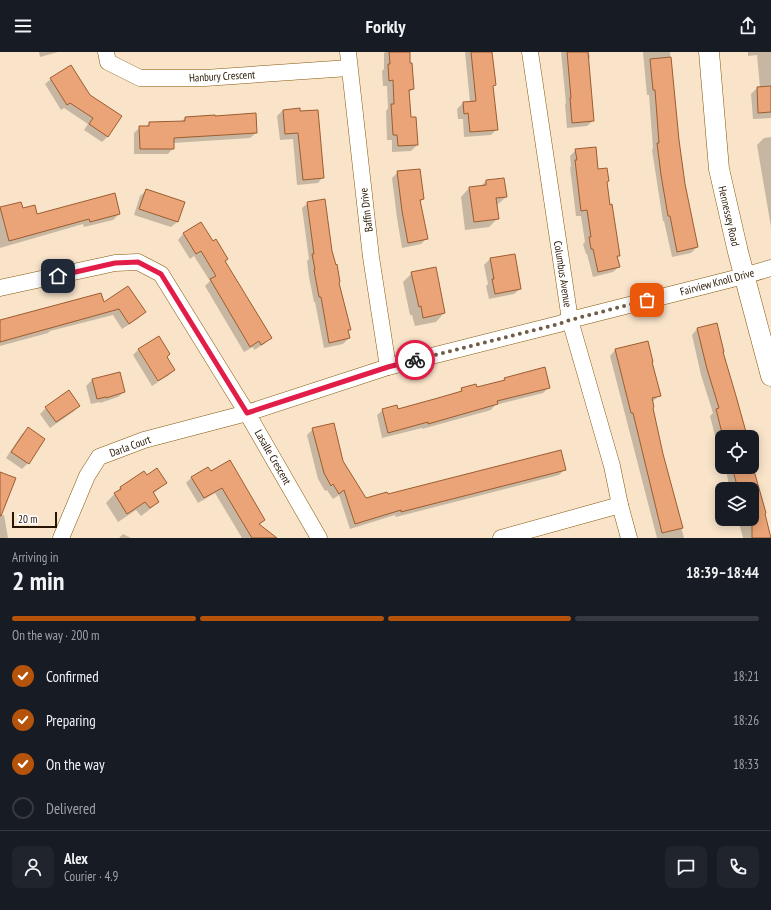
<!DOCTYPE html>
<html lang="en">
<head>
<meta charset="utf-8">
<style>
	body { margin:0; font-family:"PT Sans Narrow",sans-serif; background:#20242c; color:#f1f3f6; height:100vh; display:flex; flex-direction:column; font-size:15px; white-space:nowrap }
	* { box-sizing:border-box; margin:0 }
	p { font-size:13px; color:#9ea1a6 }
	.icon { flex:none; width:22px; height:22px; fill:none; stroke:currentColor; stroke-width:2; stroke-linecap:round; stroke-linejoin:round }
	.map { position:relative; height:486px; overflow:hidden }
	.side { display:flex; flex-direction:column; background:#171b24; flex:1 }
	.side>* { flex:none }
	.tools { position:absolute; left:715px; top:378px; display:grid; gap:8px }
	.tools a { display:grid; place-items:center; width:44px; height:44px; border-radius:8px; background:#171b24; box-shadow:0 2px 10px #0003; font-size:20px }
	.scale { position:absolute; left:12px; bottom:10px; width:45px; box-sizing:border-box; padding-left:4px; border:2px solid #271500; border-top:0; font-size:11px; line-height:14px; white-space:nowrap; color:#271500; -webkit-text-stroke:3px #fff; paint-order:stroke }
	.pin { position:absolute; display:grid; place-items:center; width:34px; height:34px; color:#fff; margin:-17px; border-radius:8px; box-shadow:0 2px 6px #0006 }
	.courier { position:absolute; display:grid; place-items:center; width:40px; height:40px; margin:-20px; border:3px solid #e11d48; border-radius:50%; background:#fff; color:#222; box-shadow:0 1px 5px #0007 }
	.summary em { font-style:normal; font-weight:700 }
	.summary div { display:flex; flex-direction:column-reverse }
	.summary { display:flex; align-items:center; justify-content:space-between; height:68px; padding:0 12px }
	h1 { font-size:26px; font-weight:700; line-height:30px }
	.bar { display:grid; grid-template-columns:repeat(4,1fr); gap:6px 4px; align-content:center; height:48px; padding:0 12px }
	.bar i { height:5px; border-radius:3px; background:#363941 }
	.bar .current { background:#b45309 }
	.bar p { grid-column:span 4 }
	.line { display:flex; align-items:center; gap:10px; padding:0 12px; border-top:1px solid #363941 }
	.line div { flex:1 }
	.round { display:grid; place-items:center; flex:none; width:42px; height:42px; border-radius:8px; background:#20242c }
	ol { padding:0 12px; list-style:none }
	li { display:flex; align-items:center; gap:12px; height:44px }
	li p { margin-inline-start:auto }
	li .icon { padding:4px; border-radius:50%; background:#b45309; color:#fff; stroke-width:4 }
	li:last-child { color:#9ea1a6 }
	li i { width:22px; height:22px; border:2px solid #363941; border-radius:50% }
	header { display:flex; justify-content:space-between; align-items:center; height:52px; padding:0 12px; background:#171b24; font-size:18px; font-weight:700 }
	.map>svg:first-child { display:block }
	.shadow { fill:#0003 }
	.building { fill:#eaa477; stroke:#9c5d30 }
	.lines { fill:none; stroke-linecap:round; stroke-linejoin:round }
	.minor-casing { stroke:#86590a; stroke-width:17 }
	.tertiary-casing { stroke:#86590a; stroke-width:21 }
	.minor { stroke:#fff; stroke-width:16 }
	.tertiary { stroke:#fff; stroke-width:20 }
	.done { stroke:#705d47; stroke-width:4; stroke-dasharray:0 7.2 }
	.route { stroke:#e11d48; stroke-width:5 }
	.labels { text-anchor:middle; stroke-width:3; stroke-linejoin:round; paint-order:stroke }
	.street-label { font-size:11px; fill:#271500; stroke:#fff }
</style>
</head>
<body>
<header><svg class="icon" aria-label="menu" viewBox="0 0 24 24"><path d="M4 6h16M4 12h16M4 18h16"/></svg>Forkly<svg class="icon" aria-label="share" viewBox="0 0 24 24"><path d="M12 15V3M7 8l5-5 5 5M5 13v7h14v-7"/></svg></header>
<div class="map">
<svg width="771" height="486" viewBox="0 0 771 486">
	<rect width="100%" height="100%" fill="#f9e4ca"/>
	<!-- shadow -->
	<g class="shadow">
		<polygon points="39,0 58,0 40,5"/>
		<polygon points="385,0 409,0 413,37 408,41 410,66 417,93 411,99 392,100 392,88 387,88 386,59 388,56 387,34 383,34 382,19 384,17 384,1"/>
		<polygon points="465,0 491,0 495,33 492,35 497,77 491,83 464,85 463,67 458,67 457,57 463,51 470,50"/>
		<polygon points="561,0 589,0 590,6 587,9 593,69 587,74 567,76 565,52 566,51"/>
		<polygon points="643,0 670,0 678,88 684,132 697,195 691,201 672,205 664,169 663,169 652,98 653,96 649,43 647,43"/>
		<polygon points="748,0 771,0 771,66 753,67 751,42 757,36 760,36 757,3 748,4"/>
		<polygon points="71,14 108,84 102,90 84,78 88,72 64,56 61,58 45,32 51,27"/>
		<polygon points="299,57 323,125 318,131 297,133 293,87 280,88 277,64 283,58"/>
		<polygon points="185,66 256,81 250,86 173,91 173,96 168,102 134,102 134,81 140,75 145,75 150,71 181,70"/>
		<polygon points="771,85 771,175 757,93 764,86"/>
		<polygon points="576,98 598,118 606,131 619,203 617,205 619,215 613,220 593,225 587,202 586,202 583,192 585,190 581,164 576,164 570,115 571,114 570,104"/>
		<polygon points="398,120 423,147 420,150 426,187 421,192 402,196 397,166 392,126"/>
		<polygon points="486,129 506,145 497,153 498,166 489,175 465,178 461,145 469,136 481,134"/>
		<polygon points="146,139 177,170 171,175 134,163 140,144"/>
		<polygon points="20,151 22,157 36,163 119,162 113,168 84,175 83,172 0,196 0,156"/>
		<polygon points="308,151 331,199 350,277 347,280 349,286 343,292 324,296 315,250 314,250 309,225 307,209 309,207 302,156"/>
		<polygon points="201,171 270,286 264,292 254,298 253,295 244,300 205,234 210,229 194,204 190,207 178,188 183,182"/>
		<polygon points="490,207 520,237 514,242 489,247 486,234 488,232 484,213"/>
		<polygon points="412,221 444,261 436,270 415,274 412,263 410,263 403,230"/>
		<polygon points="103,252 144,260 139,266 122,277 113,263 50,279 48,281 0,294 0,269"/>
		<polygon points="697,277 722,301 745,380 744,381 745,385 722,385 722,403 719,391 717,391 710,364 713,361 701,323 692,283"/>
		<polygon points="140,297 166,305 174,318 168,324 159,329"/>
		<polygon points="138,298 158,330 152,334 133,303"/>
		<polygon points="615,298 651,311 659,344 652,350 652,356 662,403 684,486 657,486 610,304"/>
		<polygon points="119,321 124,340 118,345 100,351 100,350 91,352 86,334 92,328"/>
		<polygon points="505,327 549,335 543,341 495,353 491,358 422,377 422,376 382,386 377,363 383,358 397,358 457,342 462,337 477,337 501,330"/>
		<polygon points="79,354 73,360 50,376 40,362 46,356"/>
		<polygon points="28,377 28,411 22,417 6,406 22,382"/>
		<polygon points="313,377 342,409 365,448 565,417 559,423 396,465 395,463 350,477 339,443 333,447 327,438 325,439 318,427 307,383"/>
		<polygon points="752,412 765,461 764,462 771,486 743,486 738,467 752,467 752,437 730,437 725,415 752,415"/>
		<polygon points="144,420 146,424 166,431 153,442 158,450 149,458 141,464 136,458 118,470 106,451 120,436"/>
		<polygon points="211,421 264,468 259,473 273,486 242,486 215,441 198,451 186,431 192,425"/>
		<polygon points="0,463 4,463 8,486 0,486"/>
		<polygon points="123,482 131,486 119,486"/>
	</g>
	<!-- building -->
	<g class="building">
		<polygon points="389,0 410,0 410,11 412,11 414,37 409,38 411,65 416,65 418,93 398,94 397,83 393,83 391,52 394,52 393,28 389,29 388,12 390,12"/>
		<polygon points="471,0 492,0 496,33 493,34 498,78 470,80 468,61 464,62 463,50 476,49"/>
		<polygon points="567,0 588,0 594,69 572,71 570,46 571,46"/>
		<polygon points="671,5 679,88 685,132 698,195 677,200 670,164 668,164 661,123 657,91 659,91 655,38 653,38 650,7"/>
		<polygon points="71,13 90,43 122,64 108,85 89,72 93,66 70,51 67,53 50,26"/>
		<polygon points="771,34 771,60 758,61 757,35"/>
		<polygon points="300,56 300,59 318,58 324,126 303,128 298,81 285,82 283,58"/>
		<polygon points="256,61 257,81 174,86 174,97 140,97 139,74 149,74 149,70 185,69 185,65 215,63 215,64"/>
		<polygon points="596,95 598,117 607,116 609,129 607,130 610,153 612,152 620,204 617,204 620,215 598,220 593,197 591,197 589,185 591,185 587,158 581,159 575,108 577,108 575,97"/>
		<polygon points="420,117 424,147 420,148 428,187 408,191 402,159 397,119"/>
		<polygon points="504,126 507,145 496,146 499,167 474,170 469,135 486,133 486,128"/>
		<polygon points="146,137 185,150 178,170 139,157"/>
		<polygon points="115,141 120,162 90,170 89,167 9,189 0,155 21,150 23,156 35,153 37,162"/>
		<polygon points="325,147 332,199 336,213 337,212 340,230 339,231 351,278 348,278 350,286 329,291 321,245 319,245 314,218 315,218 312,202 314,202 307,150"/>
		<polygon points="201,170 213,189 216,187 228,207 225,209 272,286 261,293 259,289 250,295 210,227 216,224 201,199 196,202 183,181"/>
		<polygon points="515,202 521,237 495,242 492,227 494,227 490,206"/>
		<polygon points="436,215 445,261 423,266 421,254 419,255 411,220"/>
		<polygon points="128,234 146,260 129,272 119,257 0,290 0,268 101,241 104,250"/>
		<polygon points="717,271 724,300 723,300 736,344 746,380 727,385 723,385 716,357 719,356 707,317 697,276"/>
		<polygon points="159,284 170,302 167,305 175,318 158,329 138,297"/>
		<polygon points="648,289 653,310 652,310 661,344 652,346 654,355 653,356 663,402 683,476 662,481 633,361 631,361 615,297"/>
		<polygon points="545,315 550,336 497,349 498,352 428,372 428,370 388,381 382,357 397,353 398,357 438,346 462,339 461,336 476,332 477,335 505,328 504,326"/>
		<polygon points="120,320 125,340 106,346 106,345 97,347 92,327"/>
		<polygon points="69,338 80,354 56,370 45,355"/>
		<polygon points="334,371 343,409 366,446 387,440 388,442 561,398 566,418 401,460 401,458 355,472 344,438 339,442 333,432 331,434 324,421 312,376"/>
		<polygon points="28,375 45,387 29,412 11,400"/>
		<polygon points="230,408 265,468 259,472 277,486 252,486 222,436 204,446 191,425 208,415 211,419"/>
		<polygon points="732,415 753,415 766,461 765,462 771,486 752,486 752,437 738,437"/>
		<polygon points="157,416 167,431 153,440 159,450 150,456 145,450 127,462 114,441 121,437 120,435 144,419 147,423"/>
		<polygon points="0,420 16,426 1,464 0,464"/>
	</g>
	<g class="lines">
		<!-- minor casing -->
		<g class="minor-casing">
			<g id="minor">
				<polyline points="106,0 108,10 140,26 205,26 349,16"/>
				<polyline points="348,0 371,205 388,315"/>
				<polyline points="530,0 570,268 612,414 620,453 629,486"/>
				<polyline points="0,236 115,211 138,210 161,222 247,361 319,486"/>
				<polyline points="61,486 87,424 99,405 144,388 247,361 388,315 559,272 570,268 740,225 771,216"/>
				<polyline points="501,486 620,453"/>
			</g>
		</g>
		<!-- tertiary casing -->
		<g class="tertiary-casing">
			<polyline id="tertiary" points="709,0 719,117 738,200 771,324"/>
		</g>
		<!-- minor -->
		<use href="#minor" class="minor"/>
		<!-- tertiary -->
		<use href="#tertiary" class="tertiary"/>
	</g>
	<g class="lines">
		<!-- done -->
		<polyline class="done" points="415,308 559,272 570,268 647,248"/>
		<!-- route -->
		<polyline class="route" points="58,224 115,211 138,210 161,222 247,361 388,315 415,308"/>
	</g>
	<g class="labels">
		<!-- street labels -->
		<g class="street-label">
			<text transform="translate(222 24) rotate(-3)" y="4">Hanbury Crescent</text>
			<text transform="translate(366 158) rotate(-97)" y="4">Baffin Drive</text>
			<text transform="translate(729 164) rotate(77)" y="4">Hennessey Road</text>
			<text transform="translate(563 222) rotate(81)" y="4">Columbus Avenue</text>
			<text transform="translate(717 230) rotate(-15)" y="4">Fairview Knoll Drive</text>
			<text transform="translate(130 394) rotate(-20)" y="4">Darla Court</text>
			<text transform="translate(273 405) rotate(60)" y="4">Lasalle Crescent</text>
		</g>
	</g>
</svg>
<div class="tools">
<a><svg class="icon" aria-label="locate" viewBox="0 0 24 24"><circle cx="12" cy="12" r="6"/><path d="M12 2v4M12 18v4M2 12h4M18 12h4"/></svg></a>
<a><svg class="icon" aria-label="layers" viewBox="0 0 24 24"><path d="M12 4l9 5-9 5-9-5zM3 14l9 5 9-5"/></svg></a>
</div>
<div class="scale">20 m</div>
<div class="pin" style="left:647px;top:248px;background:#ea580c"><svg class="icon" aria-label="bag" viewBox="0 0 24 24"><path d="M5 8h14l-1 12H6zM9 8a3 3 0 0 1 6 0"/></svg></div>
<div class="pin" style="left:58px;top:224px;background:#1f2937"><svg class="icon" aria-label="home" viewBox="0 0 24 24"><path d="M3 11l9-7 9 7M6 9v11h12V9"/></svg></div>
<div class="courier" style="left:415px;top:308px"><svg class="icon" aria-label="bike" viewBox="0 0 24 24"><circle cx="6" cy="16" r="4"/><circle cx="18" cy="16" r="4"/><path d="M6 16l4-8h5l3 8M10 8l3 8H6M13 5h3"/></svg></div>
</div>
<section class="side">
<div class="summary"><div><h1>2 min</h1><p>Arriving in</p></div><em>18:39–18:44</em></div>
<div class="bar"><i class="current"></i><i class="current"></i><i class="current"></i><i></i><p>On the way · 200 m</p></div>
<ol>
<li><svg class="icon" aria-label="check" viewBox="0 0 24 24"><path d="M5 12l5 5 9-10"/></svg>Confirmed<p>18:21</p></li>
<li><svg class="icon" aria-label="check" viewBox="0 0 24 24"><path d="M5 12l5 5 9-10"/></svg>Preparing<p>18:26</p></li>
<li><svg class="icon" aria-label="check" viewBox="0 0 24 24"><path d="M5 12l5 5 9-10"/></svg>On the way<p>18:33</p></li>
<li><i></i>Delivered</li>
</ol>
<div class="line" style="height:72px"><a class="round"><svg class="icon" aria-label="person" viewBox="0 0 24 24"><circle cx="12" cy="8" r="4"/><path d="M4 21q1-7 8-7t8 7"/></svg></a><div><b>Alex</b><p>Courier · 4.9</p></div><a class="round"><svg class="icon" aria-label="chat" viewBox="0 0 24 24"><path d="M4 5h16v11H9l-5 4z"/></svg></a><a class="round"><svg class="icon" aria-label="phone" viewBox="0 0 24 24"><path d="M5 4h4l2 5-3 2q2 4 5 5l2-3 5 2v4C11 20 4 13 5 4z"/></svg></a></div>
</section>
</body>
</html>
